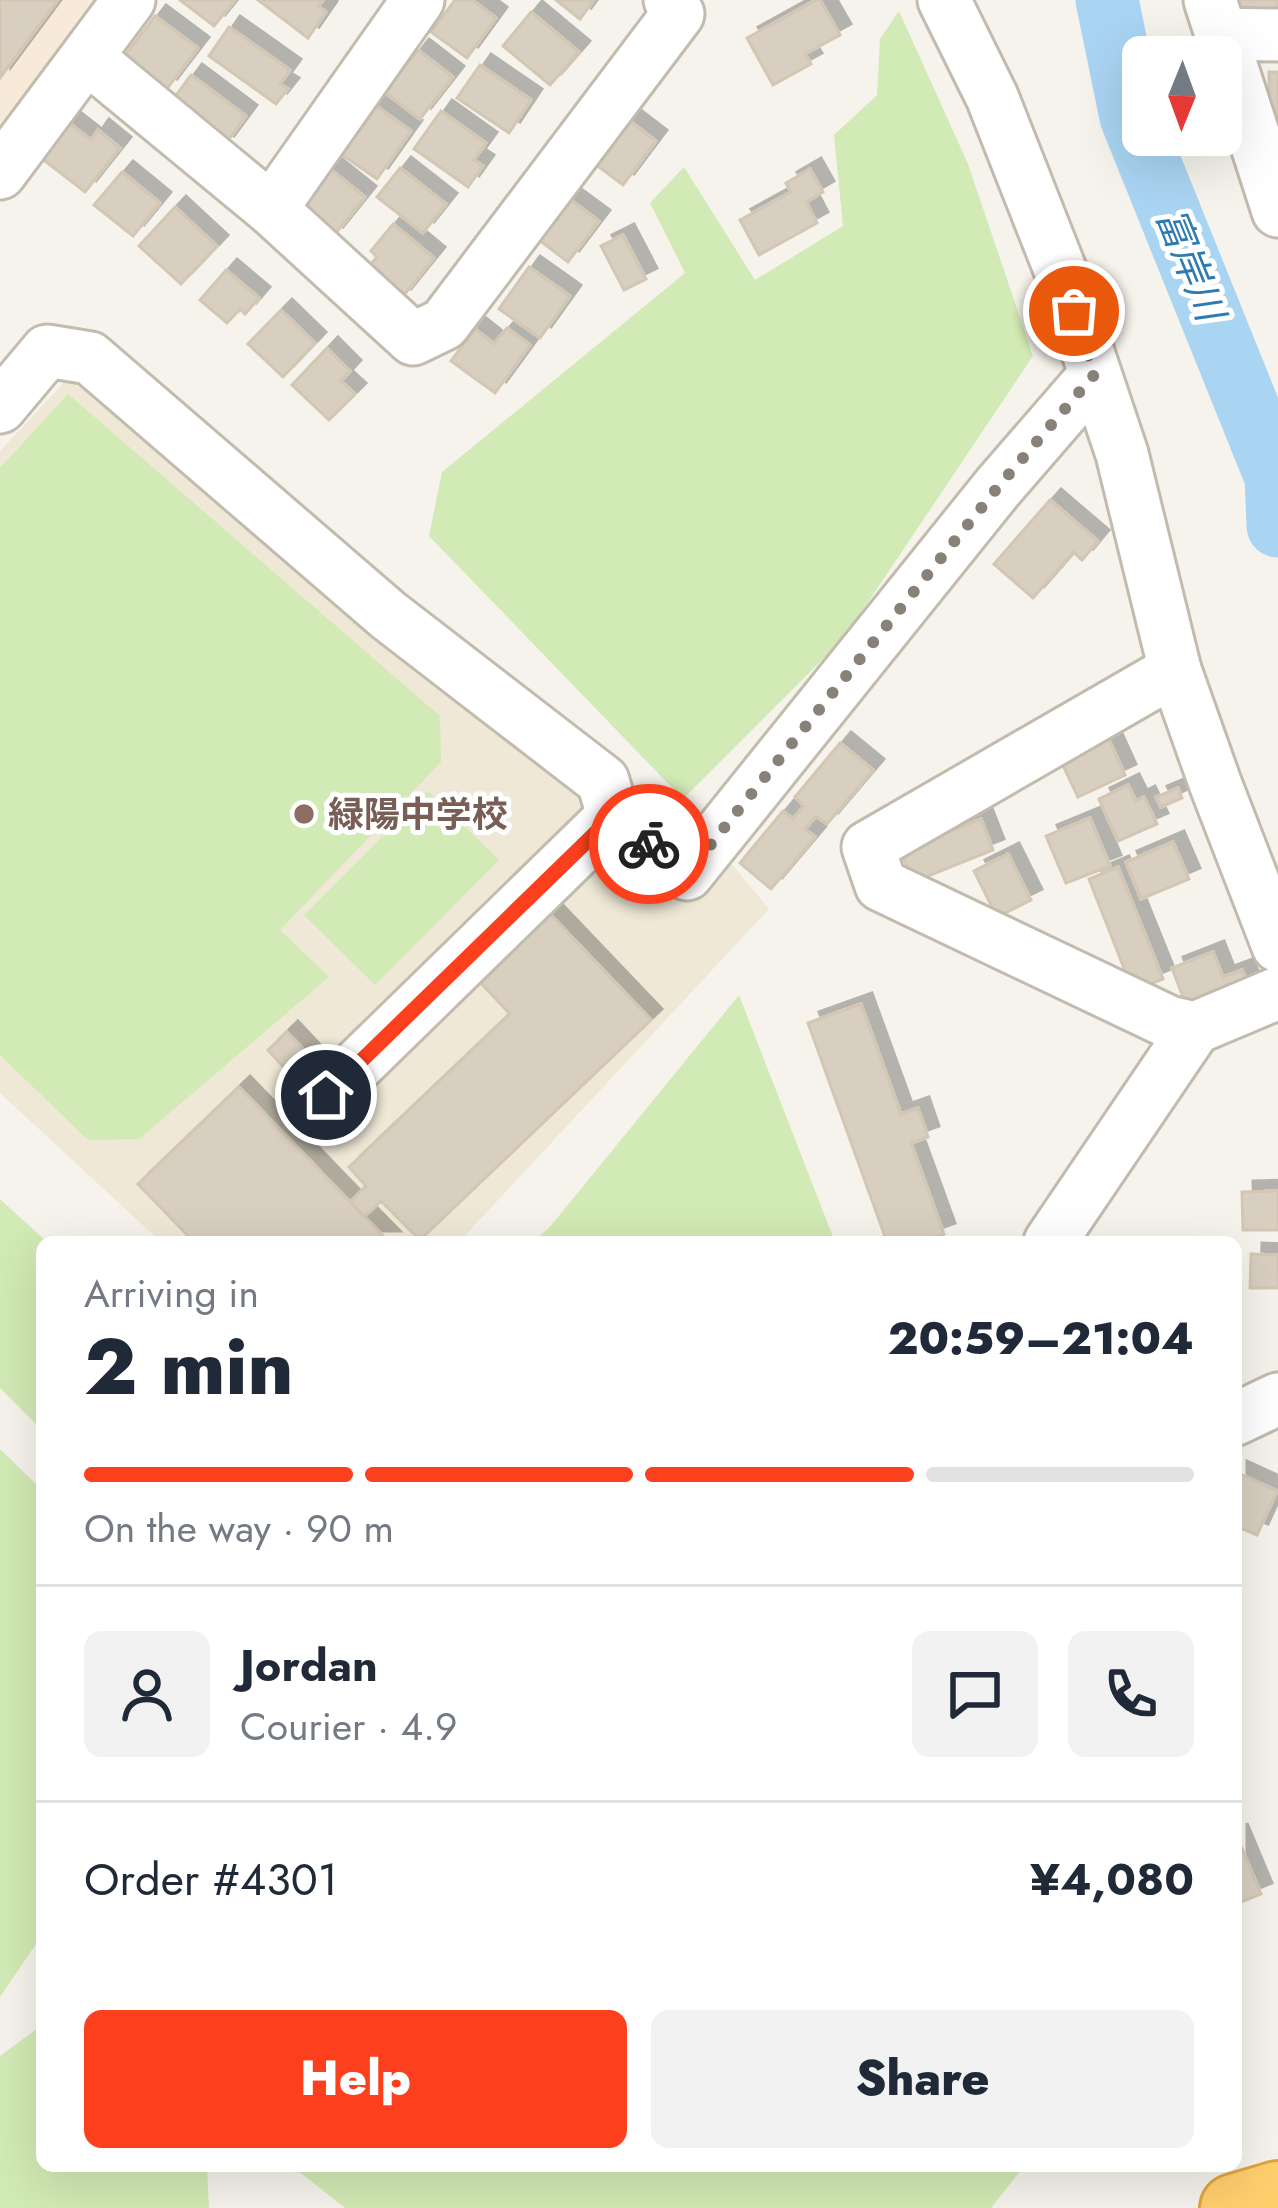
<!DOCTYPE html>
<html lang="en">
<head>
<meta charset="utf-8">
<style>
	body { margin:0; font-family:Jost,"Noto Sans JP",sans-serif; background:#f2f2f3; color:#1f2937; height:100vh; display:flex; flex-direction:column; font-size:45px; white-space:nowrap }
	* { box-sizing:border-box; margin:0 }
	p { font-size:39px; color:#747a83 }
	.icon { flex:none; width:66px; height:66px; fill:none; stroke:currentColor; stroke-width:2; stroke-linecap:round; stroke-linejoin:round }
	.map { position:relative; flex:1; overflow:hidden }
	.panel { position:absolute; left:36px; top:1236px; width:1206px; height:936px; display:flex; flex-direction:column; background:#fff; border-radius:18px; box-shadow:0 12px 48px #0002 }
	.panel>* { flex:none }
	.needle { width:78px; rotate:181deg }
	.buttons { position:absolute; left:1122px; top:36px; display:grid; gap:24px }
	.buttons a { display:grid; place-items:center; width:120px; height:120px; border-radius:18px; background:#fff; box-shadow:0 12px 48px #0002; font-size:60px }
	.pin { position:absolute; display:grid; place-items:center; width:102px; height:102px; color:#fff; margin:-51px; border:6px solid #fff; border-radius:50%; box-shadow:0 3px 12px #0007 }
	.courier { position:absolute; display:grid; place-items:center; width:120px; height:120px; margin:-60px; border:9px solid #fc3f1d; border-radius:50%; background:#fff; color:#222; box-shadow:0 3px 15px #0007 }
	.summary em { font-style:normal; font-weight:800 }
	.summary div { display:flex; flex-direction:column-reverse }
	.summary { display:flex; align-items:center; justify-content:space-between; height:204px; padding:0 48px }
	h1 { font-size:78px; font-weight:800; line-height:90px }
	.bar { display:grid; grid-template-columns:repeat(4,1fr); gap:18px 12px; align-content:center; height:144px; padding:0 48px }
	.bar i { height:15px; border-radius:9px; background:#e0e1e3 }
	.bar .selected { background:#fc3f1d }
	.bar p { grid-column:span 4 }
	.line { display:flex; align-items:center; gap:30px; padding:0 48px; border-top:3px solid #e0e1e3 }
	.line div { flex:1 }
	.round { display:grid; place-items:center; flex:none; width:126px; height:126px; border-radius:18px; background:#f2f2f3 }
	.cta { display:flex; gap:24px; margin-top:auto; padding:24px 48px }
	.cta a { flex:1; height:138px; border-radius:18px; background:#fc3f1d; color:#fff; font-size:48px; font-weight:800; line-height:138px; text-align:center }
	.cta a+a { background:#f2f2f3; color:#1f2937 }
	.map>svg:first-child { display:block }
	.commercial { fill:#f7ead8 }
	.education { fill:#efe8d6 }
	.green { fill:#d2eab5 }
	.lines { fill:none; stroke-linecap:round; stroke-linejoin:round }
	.river { stroke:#a9d4f2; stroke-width:63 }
	.building { fill:#d8cfc1; stroke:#d3c7b4; stroke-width:3; filter:url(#shadow) }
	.minor-casing { stroke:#c2bbae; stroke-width:57 }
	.highway-casing { stroke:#e0a43c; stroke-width:72 }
	.minor { stroke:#fff; stroke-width:51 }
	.highway { stroke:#ffcf6e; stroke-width:66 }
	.done { stroke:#878178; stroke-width:12; stroke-dasharray:0 21.6 }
	.route { stroke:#fc3f1d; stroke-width:15 }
	.education-dot { fill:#8d6e63; stroke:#fff; stroke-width:4.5 }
	.labels { text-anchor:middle; stroke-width:10; stroke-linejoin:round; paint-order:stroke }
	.education-label { font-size:36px; font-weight:bold; fill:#785e54; stroke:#fff; text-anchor:start }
	.water-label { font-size:39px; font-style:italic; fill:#2e7ab2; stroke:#fff }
</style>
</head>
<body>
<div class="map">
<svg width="1278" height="2208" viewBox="0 0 1278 2208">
	<defs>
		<filter id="shadow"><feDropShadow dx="11" dy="-11" stdDeviation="0" flood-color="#0004"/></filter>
	</defs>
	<rect width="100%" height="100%" fill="#f6f3ec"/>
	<!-- commercial -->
	<polygon class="commercial" points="0,0 95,0 0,131"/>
	<!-- education -->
	<polygon class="education" points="73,373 595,786 622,842 721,851 769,909 459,1242 161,1242 0,1093 0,451"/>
	<!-- green -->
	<g class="green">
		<polygon points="899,11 968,164 1033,356 844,638 683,799 429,536 442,472 685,273 650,203 684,167 755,280 843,226 834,135 877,95 880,39"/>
		<polygon points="68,394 440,716 441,762 280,930 329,977 139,1139 88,1140 0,1055 0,468"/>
		<polygon points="428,791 499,860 375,985 304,915"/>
		<polygon points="739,995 835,1242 533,1242 549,1228"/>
		<polygon points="0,1199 47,1242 42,1242 42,1430 0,1388"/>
		<polygon points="0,1449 42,1490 42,1935 0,1997"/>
		<polygon points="42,2025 42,2166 207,2166 209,2208 0,2208 0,2056"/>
		<polygon points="292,2166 1024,2166 991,2208 345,2208"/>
	</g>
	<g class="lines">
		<!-- river -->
		<polyline class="river" points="1107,0 1131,117 1276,477 1278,526"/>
	</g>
	<!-- building -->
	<g class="building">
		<polygon points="0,0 58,0 0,78"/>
		<polygon points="180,0 235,0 214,26"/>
		<polygon points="258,0 323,0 318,6 326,12 308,38"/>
		<polygon points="455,0 472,0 496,18 467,58 431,32"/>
		<polygon points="556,0 594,0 580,19"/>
		<polygon points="816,0 820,0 840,35 805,54 811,64 773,85 747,38"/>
		<polygon points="1236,0 1277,0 1277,11 1237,11"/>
		<polygon points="531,12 579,52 550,85 503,46"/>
		<polygon points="155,16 198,48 166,90 123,58"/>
		<polygon points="229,27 290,70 280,84 288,89 276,104 209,56"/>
		<polygon points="418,50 453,77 420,119 379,88 401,58 408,63"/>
		<polygon points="480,65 531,100 509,133 457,98"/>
		<rect x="1269" y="72" width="9" height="45"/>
		<polygon points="191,75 246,116 223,147 168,106"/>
		<polygon points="372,103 411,131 377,179 338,152"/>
		<polygon points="614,109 656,141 623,185 591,161"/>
		<polygon points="441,111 486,143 474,160 483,166 468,187 414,149"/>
		<polygon points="64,119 91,140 98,130 120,148 85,192 36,154"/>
		<polygon points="325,165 365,197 332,238 299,212 316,191 309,185"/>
		<polygon points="400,168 446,204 423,233 377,197"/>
		<polygon points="810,169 823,192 806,202 817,223 759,255 740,220 791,192 786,183"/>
		<polygon points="122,172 160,203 133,236 94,205"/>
		<polygon points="562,194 599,221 568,262 531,234"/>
		<polygon points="175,207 217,246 181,284 139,246"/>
		<polygon points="393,224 434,258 400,300 365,271 377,257 371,251"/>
		<polygon points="623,235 646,279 624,290 601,246"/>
		<polygon points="529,267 570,296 540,338 499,309"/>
		<polygon points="226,270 259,298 245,314 240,309 227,323 200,300"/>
		<polygon points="281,310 315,343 283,377 248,344"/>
		<polygon points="507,328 530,345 495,393 451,361 475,329 494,344"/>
		<polygon points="327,348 350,371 341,381 355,394 329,420 292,385"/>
		<polygon points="1050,500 1098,541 1082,560 1073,552 1033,598 994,564"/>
		<polygon points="1105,731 1125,775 1078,797 1057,753"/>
		<polygon points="840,743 873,770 827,824 816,816 805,829 815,837 771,889 740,863 783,811 793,819 804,806 795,797"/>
		<polygon points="1128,785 1136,801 1144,797 1157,824 1118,841 1099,799"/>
		<polygon points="1178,788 1182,798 1161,807 1156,797"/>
		<polygon points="1090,818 1110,866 1066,883 1046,836"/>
		<polygon points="981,819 993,850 913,882 901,851"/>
		<polygon points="1173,842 1189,879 1141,899 1126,862"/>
		<polygon points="1008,854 1031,900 997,917 974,871"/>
		<polygon points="1118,867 1163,979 1133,991 1089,879"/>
		<polygon points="548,912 651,1020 420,1240 381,1201 364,1217 350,1202 366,1186 349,1167 510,1014 477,979"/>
		<polygon points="1213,952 1223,977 1242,970 1249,986 1188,1010 1172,968"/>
		<polygon points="861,1004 901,1114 918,1108 928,1137 911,1143 944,1234 922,1242 887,1242 808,1023"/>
		<polygon points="287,1032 317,1064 297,1082 268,1050"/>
		<polygon points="239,1087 350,1202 389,1242 194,1242 138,1184"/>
		<polygon points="1278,1191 1278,1230 1243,1230 1242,1192"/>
		<polygon points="1251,1254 1278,1255 1278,1288 1250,1288"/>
		<polygon points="1236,1472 1277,1491 1257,1535 1236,1526"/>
		<polygon points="1236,1834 1261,1894 1236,1904"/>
	</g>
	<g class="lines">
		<!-- minor casing -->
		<g class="minor-casing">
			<g id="minor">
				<polyline points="944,0 992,97 1061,272 1122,454 1175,670 1215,783 1278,946"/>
				<polyline points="1210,0 1278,211"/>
				<polyline points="1221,34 1278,35"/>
				<polyline points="88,58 271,209 413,339 444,324 678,14 670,0"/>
				<polyline points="0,173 129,0"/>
				<polyline points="271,209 418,0"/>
				<polyline points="0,407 47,351 90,358 388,615 603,781 613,816 687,874 998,487 1095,375"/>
				<polyline points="1175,670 868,847 881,885 1169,1022 1195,1028 1278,993"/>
				<polyline points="327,1095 613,816"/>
				<polyline points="1050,1242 1195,1028"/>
				<polyline points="1236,1419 1278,1399"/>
			</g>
		</g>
		<!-- highway casing -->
		<g class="highway-casing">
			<polyline id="highway" points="1234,2208 1278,2195"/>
		</g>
		<!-- minor -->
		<use href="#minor" class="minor"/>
		<!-- highway -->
		<use href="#highway" class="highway"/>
	</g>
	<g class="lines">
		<!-- done -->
		<polyline class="done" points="649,844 687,874 998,487 1094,375 1074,311"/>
		<!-- route -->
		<polyline class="route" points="326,1095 613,816 649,844"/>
	</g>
	<!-- markers -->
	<circle class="education-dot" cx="304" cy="814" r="12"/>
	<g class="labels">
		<!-- education labels -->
		<g class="education-label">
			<text x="328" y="827">緑陽中学校</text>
		</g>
		<!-- water labels -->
		<g class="water-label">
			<text transform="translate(1191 264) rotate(68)" y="14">富岸川</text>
		</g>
	</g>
</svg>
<div class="buttons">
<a><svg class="needle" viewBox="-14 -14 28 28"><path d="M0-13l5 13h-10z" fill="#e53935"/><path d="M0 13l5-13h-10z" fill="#747a83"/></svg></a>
</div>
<div class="pin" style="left:1074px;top:311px;background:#ea580c"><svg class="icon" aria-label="bag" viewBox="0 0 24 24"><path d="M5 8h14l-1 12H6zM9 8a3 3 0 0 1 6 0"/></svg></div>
<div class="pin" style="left:326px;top:1095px;background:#1f2937"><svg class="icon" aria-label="home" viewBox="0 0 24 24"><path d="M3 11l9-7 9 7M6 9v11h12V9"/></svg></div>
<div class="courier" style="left:649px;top:844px"><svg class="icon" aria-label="bike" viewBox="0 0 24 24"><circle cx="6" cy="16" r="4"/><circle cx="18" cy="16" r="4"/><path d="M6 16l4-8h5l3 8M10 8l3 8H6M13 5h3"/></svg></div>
<section class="panel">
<div class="summary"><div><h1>2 min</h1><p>Arriving in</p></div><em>20:59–21:04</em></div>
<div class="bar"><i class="selected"></i><i class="selected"></i><i class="selected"></i><i></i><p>On the way · 90 m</p></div>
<div class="line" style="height:216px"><a class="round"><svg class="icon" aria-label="person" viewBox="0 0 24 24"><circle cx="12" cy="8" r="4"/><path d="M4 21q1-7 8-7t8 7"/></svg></a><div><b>Jordan</b><p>Courier · 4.9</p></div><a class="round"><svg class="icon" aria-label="chat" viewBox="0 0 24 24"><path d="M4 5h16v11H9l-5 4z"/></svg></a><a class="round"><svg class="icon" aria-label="phone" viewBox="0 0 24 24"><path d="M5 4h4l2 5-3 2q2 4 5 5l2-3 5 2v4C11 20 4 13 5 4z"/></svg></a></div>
<div class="line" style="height:156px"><div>Order #4301</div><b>¥4,080</b></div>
<div class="cta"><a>Help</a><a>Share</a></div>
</section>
</div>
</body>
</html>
